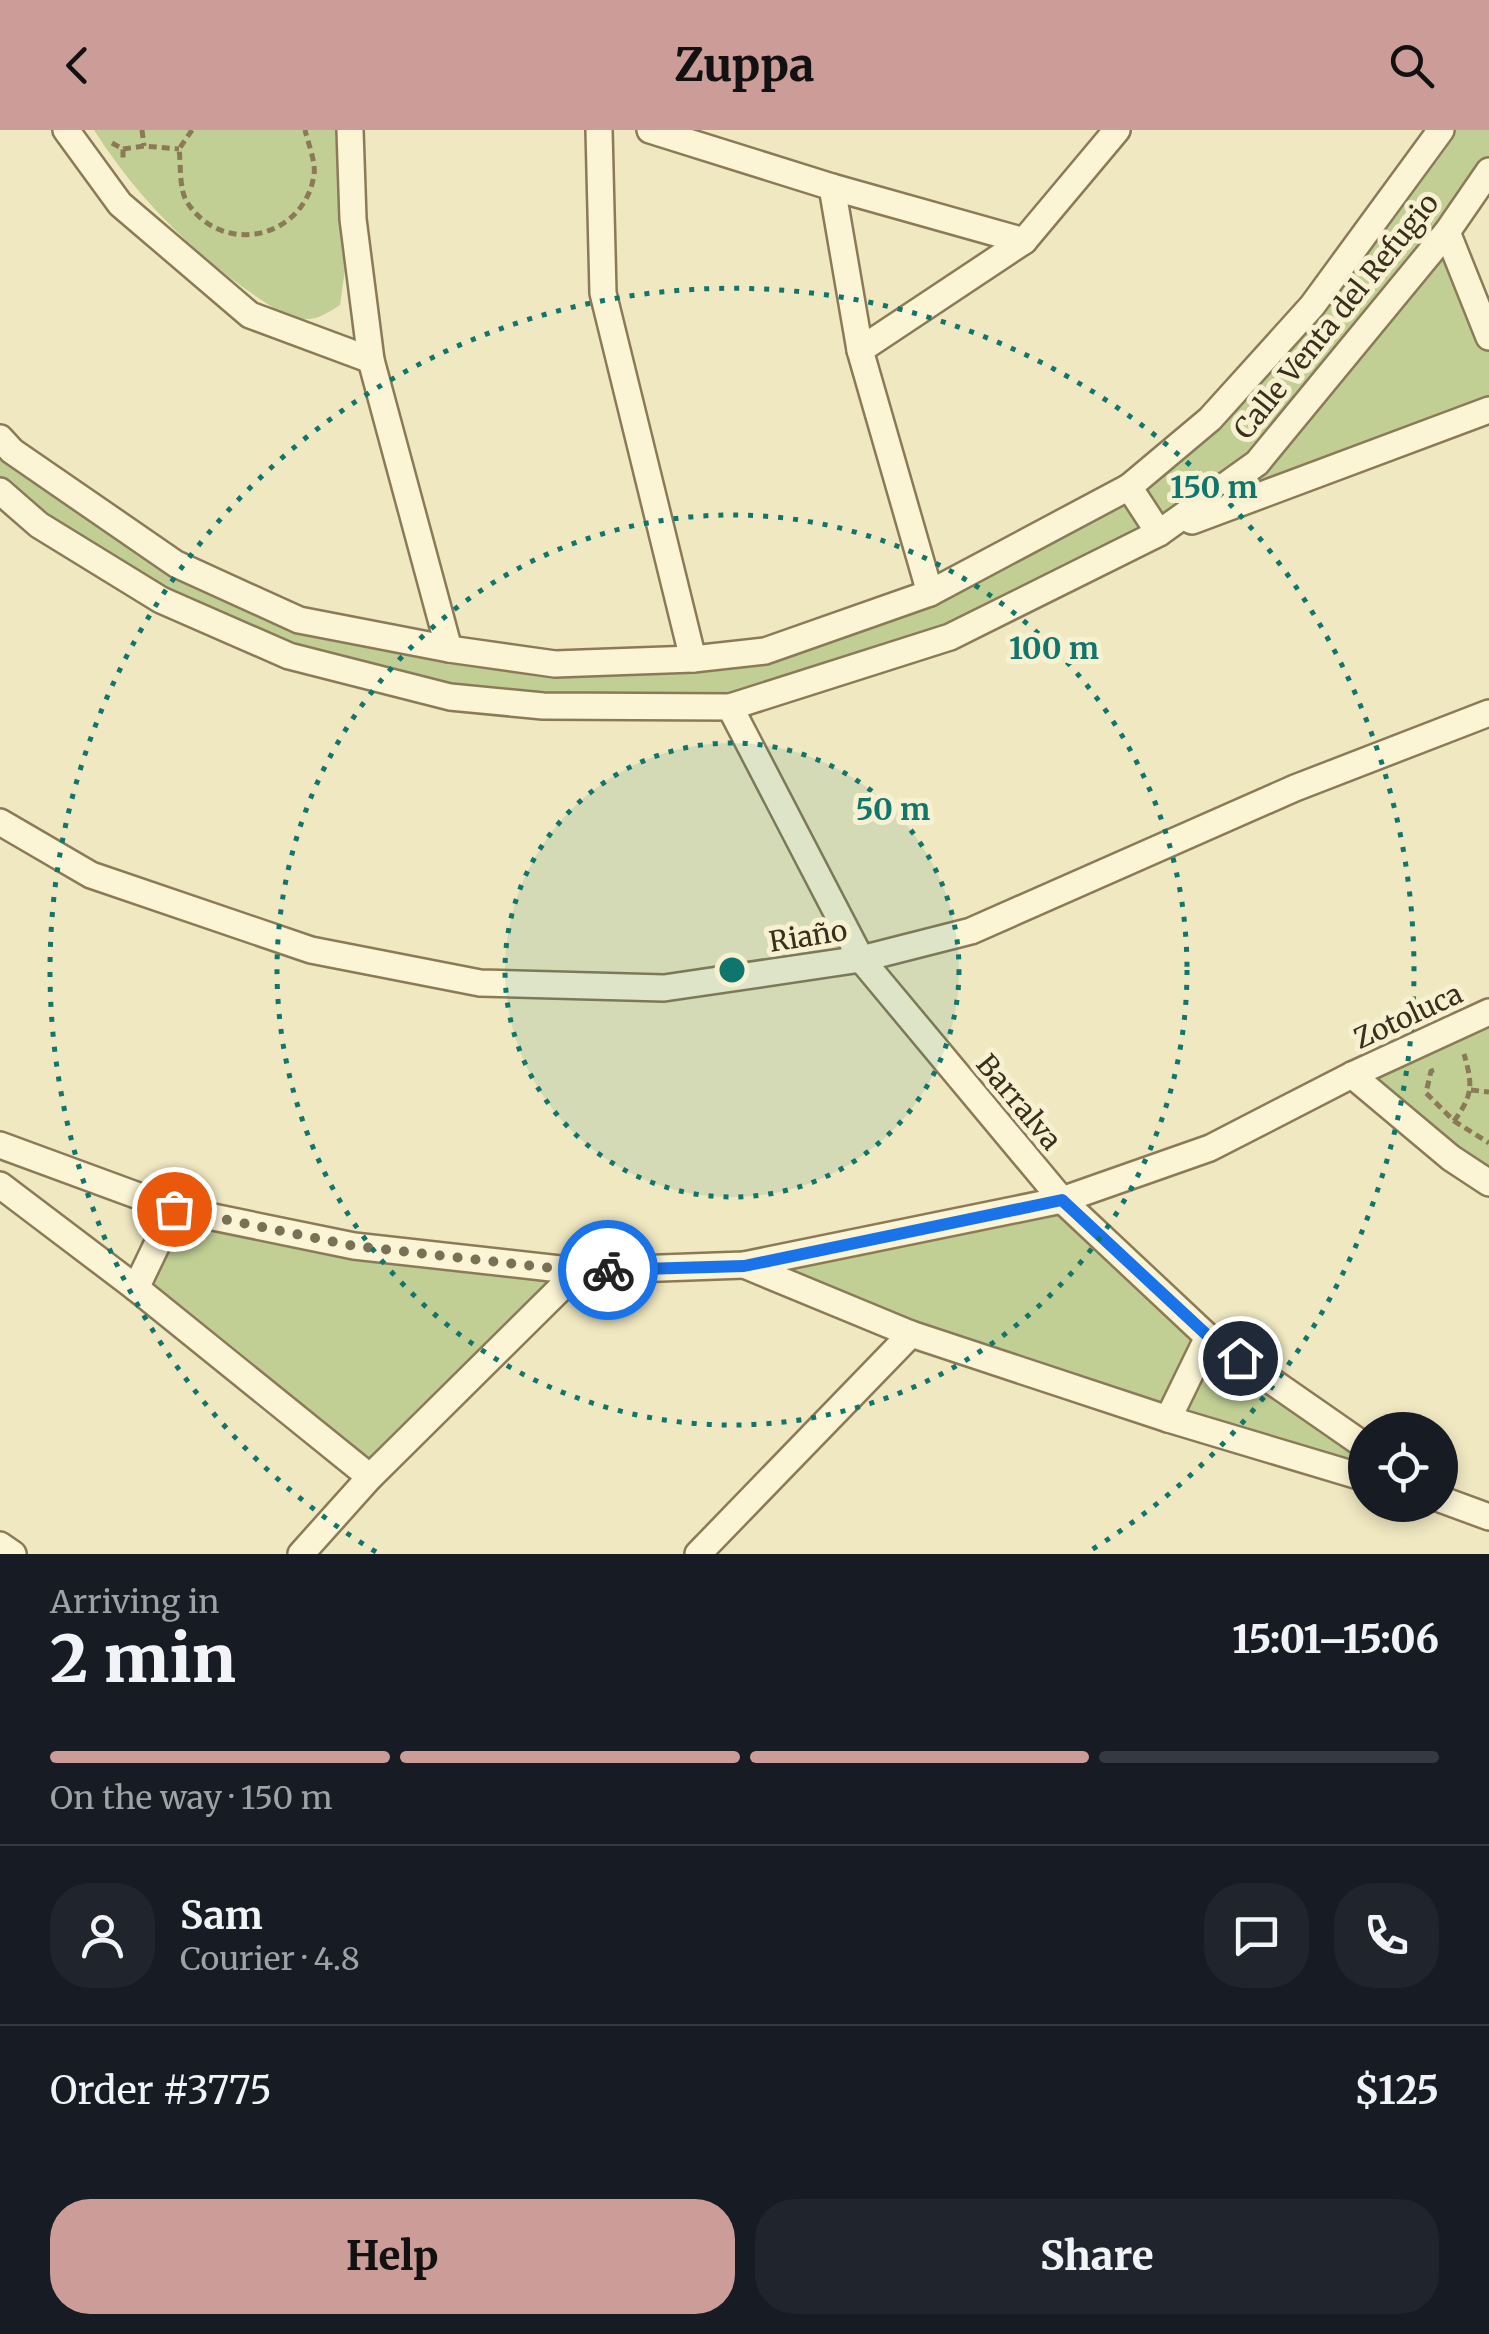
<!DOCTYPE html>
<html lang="en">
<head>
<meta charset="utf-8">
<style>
	body { margin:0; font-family:Merriweather,serif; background:#20242c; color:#f1f3f6; height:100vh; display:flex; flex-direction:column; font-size:38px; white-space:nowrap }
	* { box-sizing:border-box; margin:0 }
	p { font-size:32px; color:#9ea1a6 }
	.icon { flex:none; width:55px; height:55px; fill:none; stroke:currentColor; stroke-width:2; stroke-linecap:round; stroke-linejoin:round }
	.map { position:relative; height:1424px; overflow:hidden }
	.side { display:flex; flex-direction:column; background:#171b24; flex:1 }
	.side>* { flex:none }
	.buttons { position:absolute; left:1348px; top:1282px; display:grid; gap:20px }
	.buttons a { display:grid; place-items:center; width:110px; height:110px; border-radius:50%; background:#171b24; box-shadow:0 5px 15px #0003; font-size:50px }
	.pin { position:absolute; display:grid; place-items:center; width:85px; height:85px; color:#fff; margin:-42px; border:5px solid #fff; border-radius:50%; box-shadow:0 2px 10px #0007 }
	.courier { position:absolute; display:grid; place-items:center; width:100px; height:100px; margin:-50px; border:8px solid #1a73e8; border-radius:50%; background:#fff; color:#222; box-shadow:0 2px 12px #0007 }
	.summary em { font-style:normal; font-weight:800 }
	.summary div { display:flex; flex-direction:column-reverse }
	.summary { display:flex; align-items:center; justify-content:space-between; height:170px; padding:0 50px }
	h1 { font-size:65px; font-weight:800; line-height:75px }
	.bar { display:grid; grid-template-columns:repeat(4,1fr); gap:15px 10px; align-content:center; height:120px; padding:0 50px }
	.bar i { height:12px; border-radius:8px; background:#363941 }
	.bar .active { background:#cc9d98 }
	.bar p { grid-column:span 4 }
	.line { display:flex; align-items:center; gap:25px; padding:0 50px; border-top:2px solid #363941 }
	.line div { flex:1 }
	.round { display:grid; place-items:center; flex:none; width:105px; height:105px; border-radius:40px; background:#20242c }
	.action { display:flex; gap:20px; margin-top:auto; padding:20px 50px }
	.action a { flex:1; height:115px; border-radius:40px; background:#cc9d98; color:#111; font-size:40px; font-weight:800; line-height:115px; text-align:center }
	.action a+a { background:#20242c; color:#f1f3f6 }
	header { display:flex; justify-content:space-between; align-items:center; height:130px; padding:0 50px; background:#cc9d98; color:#111; font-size:45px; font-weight:800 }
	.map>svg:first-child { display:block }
	.green { fill:#c1cf94 }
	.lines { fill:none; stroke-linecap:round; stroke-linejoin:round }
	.minor-casing { stroke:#8b7a57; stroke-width:30 }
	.path { stroke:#8b7a57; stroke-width:5; stroke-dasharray:8 5; stroke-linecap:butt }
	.minor { stroke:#fbf4d5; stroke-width:25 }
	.done { stroke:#7a7056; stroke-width:10; stroke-dasharray:0 18 }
	.route { stroke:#1a73e8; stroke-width:12 }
	.ring { fill:none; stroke:#0f766e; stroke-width:5; stroke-dasharray:5 10 }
	.labels { text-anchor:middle; stroke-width:10; stroke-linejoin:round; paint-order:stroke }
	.street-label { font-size:28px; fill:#3a2f1d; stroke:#f7f1d1 }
	.centre { fill:#0f766e; stroke:#f7f1d1; stroke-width:5 }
	.ring-label { font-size:30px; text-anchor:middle; font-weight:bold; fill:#0f766e; stroke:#f7f1d1; stroke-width:10; stroke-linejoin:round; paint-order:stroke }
</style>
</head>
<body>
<header><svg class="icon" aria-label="back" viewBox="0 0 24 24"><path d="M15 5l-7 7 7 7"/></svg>Zuppa<svg class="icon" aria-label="search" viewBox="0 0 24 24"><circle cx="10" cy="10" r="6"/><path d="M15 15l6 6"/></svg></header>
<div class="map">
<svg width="1489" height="1424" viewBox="0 0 1489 1424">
	<rect width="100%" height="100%" fill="#f0e8c1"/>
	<!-- green -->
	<g class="green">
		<path d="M94,0H335L347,125L340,175C323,186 312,193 290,187C281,184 271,176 263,171C196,127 137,68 94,0Z"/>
		<polygon points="1441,0 1489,0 1489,41 1447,102 1489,207 1489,280 1160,403 950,507 730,577 543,576 289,526 161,470 0,361 0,308 176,434 299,490 449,519 693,529 930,463 1129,357 1210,289"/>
		<polygon points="1489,882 1489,1053 1352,945"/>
		<polygon points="1062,1070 1208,1206 1365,1316 1365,1348 744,1136"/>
		<polygon points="174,1079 578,1141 370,1347 136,1158"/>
	</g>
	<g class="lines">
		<!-- minor casing -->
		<g class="minor-casing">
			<g id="minor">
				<polyline points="66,0 120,74 250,185 371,230"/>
				<polyline points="350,0 353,89 371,230 449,519"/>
				<polyline points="599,0 603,163 693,529"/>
				<polyline points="650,0 832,57 1024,111"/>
				<polyline points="832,57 860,220 930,463"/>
				<polyline points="1447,102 1489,207"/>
				<polyline points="860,220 1024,111 1117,0"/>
				<polyline points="0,308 12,321 176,434 299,490 449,519 555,534 693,529 765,521 930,463 1129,357 1210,289 1312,176 1441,0"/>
				<polyline points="1129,357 1159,403"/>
				<polyline points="0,361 39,395 161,470 289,526 450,567 543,576 730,577 950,507 1159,403 1257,333 1447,102 1489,41"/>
				<polyline points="1192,391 1489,280"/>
				<polyline points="730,577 861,829 1062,1070 1208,1207 1365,1316"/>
				<polyline points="0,692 91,745 311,820 480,853 664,858 861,829 971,801 1295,658 1489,583"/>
				<polyline points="1352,945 1451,1028 1489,1053"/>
				<polyline points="0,1015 174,1079 354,1116 578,1141 744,1135 1062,1070 1210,1018 1352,945 1489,882"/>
				<polyline points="0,1055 136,1158 370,1347"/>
				<polyline points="744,1135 911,1204 1168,1289 1365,1348"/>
				<polyline points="136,1158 174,1079"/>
				<polyline points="1168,1289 1208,1207"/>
				<polyline points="1440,1369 1489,1387"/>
				<polyline points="0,1415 13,1424"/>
				<polyline points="301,1424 370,1347 578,1141"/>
				<polyline points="698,1424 911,1204"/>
			</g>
		</g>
		<!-- path -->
		<g class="path">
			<polyline points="142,0 144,16"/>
			<path d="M192,0L179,19C181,34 179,60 187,72C222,127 304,109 314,45C316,32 308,13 305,0"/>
			<polyline points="112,13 123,19 123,30"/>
			<polyline points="123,19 144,16 179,19"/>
			<polyline points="1434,940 1431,941 1426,963 1454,991 1489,1013"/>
			<polyline points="1471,960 1489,962"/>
			<path d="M1454,991C1473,965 1473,955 1464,924"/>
		</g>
		<!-- minor -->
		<use href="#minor" class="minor"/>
	</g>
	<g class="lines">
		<!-- done -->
		<polyline class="done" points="174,1079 354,1116 578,1141 608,1140"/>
		<!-- route -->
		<polyline class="route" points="608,1140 744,1136 1062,1070 1208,1206 1240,1228"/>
	</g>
	<!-- distance rings -->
	<circle cx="732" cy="840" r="227" fill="#0f766e" fill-opacity=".12"/>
	<g class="ring">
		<circle cx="732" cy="840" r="227"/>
		<circle cx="732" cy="840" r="455"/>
		<path d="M376 1422A682 682 0 1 1 1088 1422"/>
	</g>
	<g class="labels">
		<!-- street labels -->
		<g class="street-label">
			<text transform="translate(1336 186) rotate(-51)" y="10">Calle Venta del Refugio</text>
			<text transform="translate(808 806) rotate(-9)" y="10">Riaño</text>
			<text transform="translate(1408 886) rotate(-25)" y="10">Zotoluca</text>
			<text transform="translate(1019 972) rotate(50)" y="10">Barralva</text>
		</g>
	</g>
	<circle cx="732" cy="840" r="15" class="centre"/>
	<g class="ring-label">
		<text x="1214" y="368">150 m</text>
		<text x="1054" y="529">100 m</text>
		<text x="893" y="690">50 m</text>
	</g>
</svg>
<div class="buttons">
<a><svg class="icon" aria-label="locate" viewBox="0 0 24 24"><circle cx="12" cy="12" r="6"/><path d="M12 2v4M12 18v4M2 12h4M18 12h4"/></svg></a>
</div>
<div class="pin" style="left:174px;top:1079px;background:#ea580c"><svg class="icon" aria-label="bag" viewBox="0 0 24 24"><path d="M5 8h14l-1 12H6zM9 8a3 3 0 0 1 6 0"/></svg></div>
<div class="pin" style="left:1240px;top:1228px;background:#1f2937"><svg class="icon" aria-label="home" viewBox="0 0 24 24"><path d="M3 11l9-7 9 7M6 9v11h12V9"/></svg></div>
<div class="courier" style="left:608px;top:1140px"><svg class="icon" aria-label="bike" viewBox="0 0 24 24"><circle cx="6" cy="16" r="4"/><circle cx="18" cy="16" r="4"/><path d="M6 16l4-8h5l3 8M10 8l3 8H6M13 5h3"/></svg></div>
</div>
<section class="side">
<div class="summary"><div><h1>2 min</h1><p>Arriving in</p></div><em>15:01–15:06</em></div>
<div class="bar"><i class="active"></i><i class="active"></i><i class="active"></i><i></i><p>On the way · 150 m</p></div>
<div class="line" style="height:180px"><a class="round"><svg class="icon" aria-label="person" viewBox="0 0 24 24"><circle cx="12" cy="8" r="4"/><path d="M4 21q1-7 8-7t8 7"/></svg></a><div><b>Sam</b><p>Courier · 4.8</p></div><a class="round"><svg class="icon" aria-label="chat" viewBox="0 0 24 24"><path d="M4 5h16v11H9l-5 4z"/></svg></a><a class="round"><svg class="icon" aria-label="phone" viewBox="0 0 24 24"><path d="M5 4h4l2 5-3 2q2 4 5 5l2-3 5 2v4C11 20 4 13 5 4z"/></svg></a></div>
<div class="line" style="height:130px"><div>Order #3775</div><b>$125</b></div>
<div class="action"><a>Help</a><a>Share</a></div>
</section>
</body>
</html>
